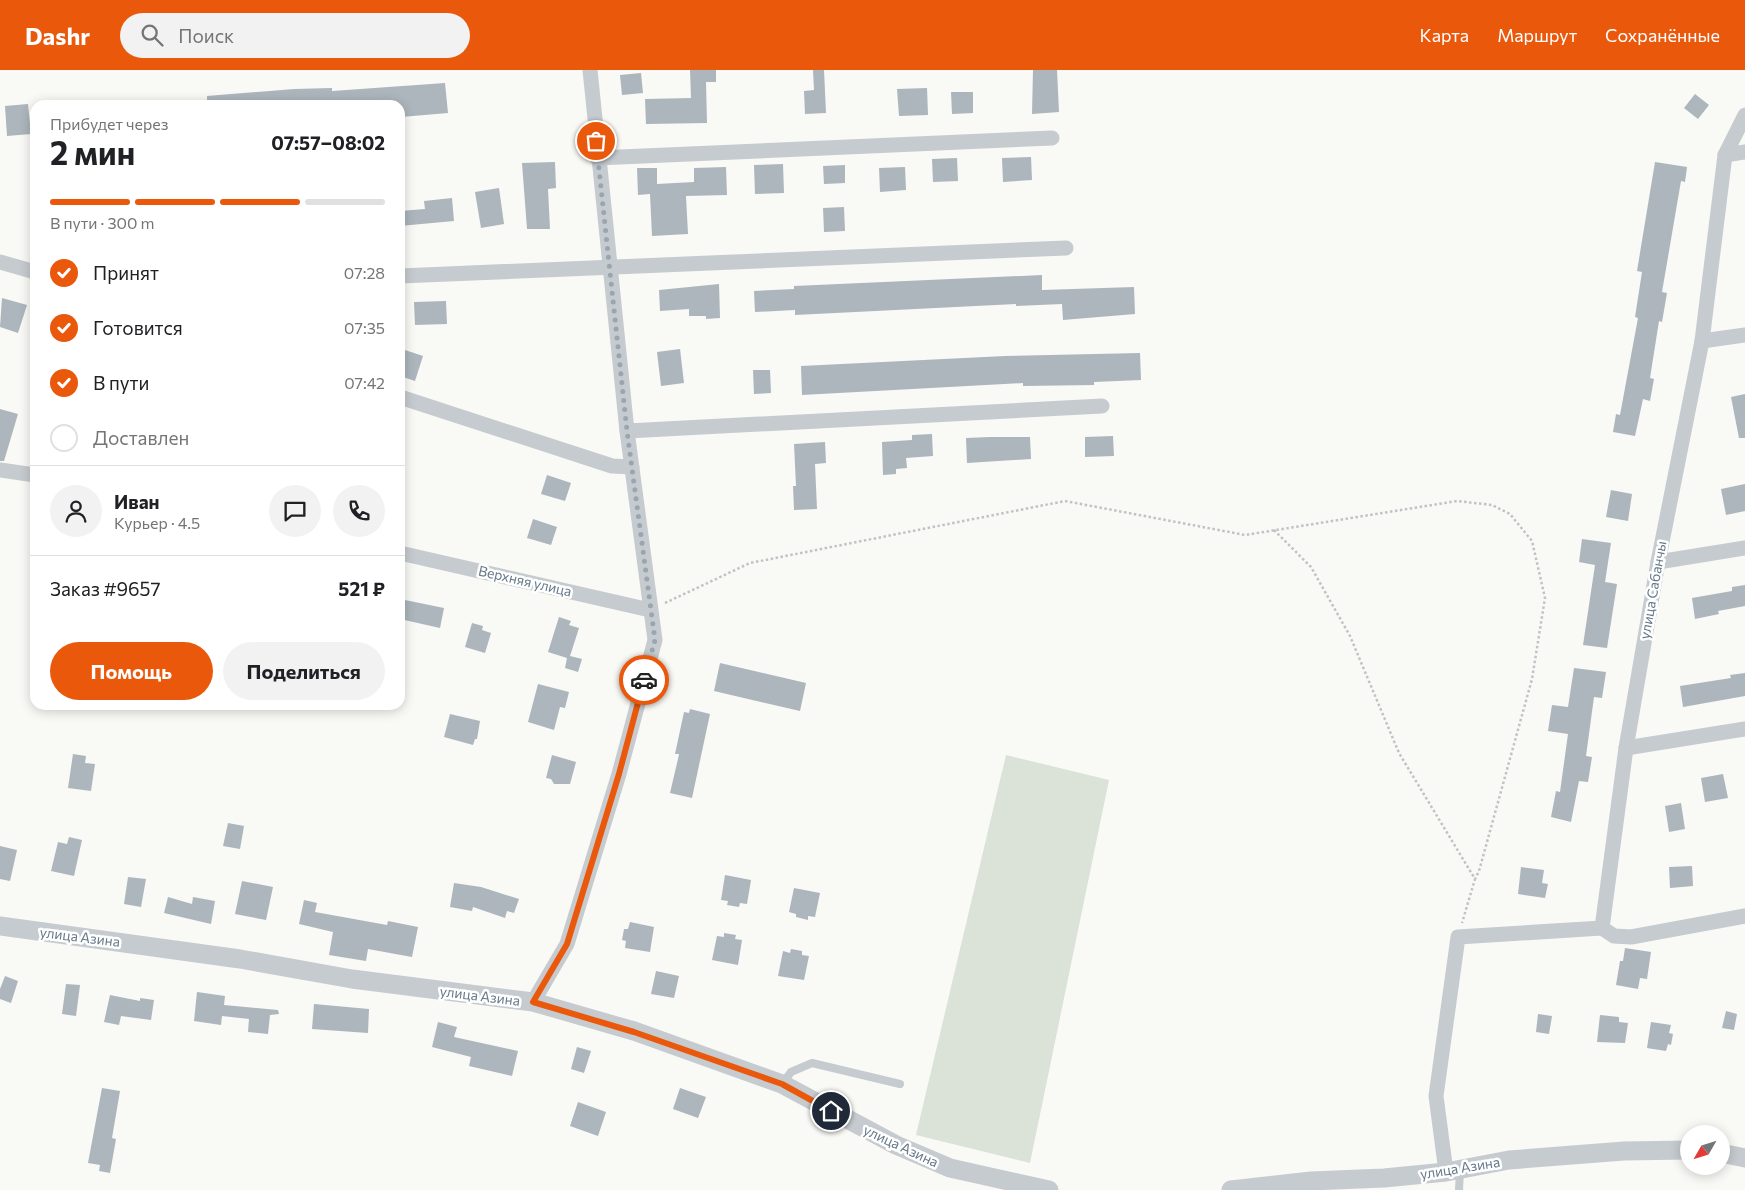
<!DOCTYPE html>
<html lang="ru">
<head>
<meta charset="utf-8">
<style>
	body { margin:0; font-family:Commissioner,sans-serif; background:#f2f2f2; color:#202124; height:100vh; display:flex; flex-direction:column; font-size:19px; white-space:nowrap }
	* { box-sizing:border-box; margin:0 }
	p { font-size:16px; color:#757577 }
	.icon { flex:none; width:28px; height:28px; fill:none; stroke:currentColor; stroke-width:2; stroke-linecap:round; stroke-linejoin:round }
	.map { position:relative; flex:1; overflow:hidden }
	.sheet { position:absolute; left:30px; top:30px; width:375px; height:610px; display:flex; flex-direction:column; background:#fff; border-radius:15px; box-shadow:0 2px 12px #0003 }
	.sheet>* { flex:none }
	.needle { width:32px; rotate:231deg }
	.controls { position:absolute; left:1680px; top:1055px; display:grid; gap:10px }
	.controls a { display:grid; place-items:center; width:50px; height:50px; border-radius:50%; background:#fff; box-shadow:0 2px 12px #0003; font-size:25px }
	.pin { position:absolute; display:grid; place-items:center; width:42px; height:42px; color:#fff; margin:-21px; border:2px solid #fff; border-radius:50%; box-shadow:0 1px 5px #0007 }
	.courier { position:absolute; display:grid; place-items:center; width:50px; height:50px; margin:-25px; border:4px solid #ea580c; border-radius:50%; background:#fff; color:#222; box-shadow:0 1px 6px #0007 }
	.overview em { font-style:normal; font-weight:700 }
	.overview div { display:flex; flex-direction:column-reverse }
	.overview { display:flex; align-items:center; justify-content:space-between; height:85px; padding:0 20px }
	h1 { font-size:32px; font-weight:700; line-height:38px }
	.bar { display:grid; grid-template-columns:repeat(4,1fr); gap:8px 5px; align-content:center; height:60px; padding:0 20px }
	.bar i { height:6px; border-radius:4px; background:#e0e0e0 }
	.bar .current { background:#ea580c }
	.bar p { grid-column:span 4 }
	.line { display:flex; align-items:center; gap:12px; padding:0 20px; border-top:1px solid #e0e0e0 }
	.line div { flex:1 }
	.round { display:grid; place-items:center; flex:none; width:52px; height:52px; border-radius:26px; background:#f2f2f2 }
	ol { padding:0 20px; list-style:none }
	li { display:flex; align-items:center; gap:15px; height:55px }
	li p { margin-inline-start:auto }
	li .icon { padding:5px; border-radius:50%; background:#ea580c; color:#fff; stroke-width:4 }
	li:last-child { color:#757577 }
	li i { width:28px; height:28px; border:2px solid #e0e0e0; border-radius:50% }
	.cta { display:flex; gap:10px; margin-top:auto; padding:10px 20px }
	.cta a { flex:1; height:58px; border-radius:30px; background:#ea580c; color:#fff; font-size:20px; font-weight:700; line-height:58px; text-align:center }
	.cta a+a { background:#f2f2f2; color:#202124 }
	header { display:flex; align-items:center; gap:30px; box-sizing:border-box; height:70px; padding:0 25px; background:#ea580c; color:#fff }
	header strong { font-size:24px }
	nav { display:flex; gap:28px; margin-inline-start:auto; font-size:18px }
	.search { width:350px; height:45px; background:#f2f2f2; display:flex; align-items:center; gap:12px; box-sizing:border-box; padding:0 18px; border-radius:28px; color:#757577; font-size:19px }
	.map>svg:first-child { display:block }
	.green { fill:#dbe2d7 }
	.building { fill:#acb6bc }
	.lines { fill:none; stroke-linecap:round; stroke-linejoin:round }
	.path { stroke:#c0c3c5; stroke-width:2.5; stroke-dasharray:2.5 2.5; stroke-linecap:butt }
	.service { stroke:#c6cbcf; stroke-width:8 }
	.minor { stroke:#c6cbcf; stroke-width:15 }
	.tertiary { stroke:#c6cbcf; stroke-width:19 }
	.done { stroke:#99a6b0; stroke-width:5; stroke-dasharray:0 9 }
	.route { stroke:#ea580c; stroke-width:6 }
	.labels { text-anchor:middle; stroke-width:5; stroke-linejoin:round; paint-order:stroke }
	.street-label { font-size:14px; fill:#65798a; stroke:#fff }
</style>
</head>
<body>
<header>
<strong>Dashr</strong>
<div class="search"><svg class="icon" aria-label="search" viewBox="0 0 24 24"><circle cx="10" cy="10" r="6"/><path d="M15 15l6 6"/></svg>Поиск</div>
<nav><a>Карта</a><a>Маршрут</a><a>Сохранённые</a></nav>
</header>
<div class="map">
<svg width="1745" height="1120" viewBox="0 0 1745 1120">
	<rect width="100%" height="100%" fill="#f9f9f6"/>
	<!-- green -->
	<polygon class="green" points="1006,685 1109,710 1030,1093 916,1065"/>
	<!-- building -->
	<g class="building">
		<polygon points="690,0 716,0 716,12 706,12 707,53 646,54 645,29 691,28"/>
		<polygon points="813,0 824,0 826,43 805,44 804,21 814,20"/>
		<polygon points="1033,0 1057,0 1059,42 1032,44"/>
		<polygon points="641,3 643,23 622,25 620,5"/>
		<polygon points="445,13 448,43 401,47 400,35 207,35 207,26 294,19 332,18 332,21"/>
		<polygon points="927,18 928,45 899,46 897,19"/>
		<polygon points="951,22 973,22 973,43 952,44"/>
		<polygon points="1695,24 1709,35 1698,49 1684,38"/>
		<polygon points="28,34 31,64 7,66 5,36"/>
		<polygon points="1031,87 1032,110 1003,112 1002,88"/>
		<polygon points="957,88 958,111 933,112 932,89"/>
		<polygon points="555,92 556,118 548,119 550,159 527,159 522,93"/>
		<polygon points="1655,92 1687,97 1685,112 1681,111 1662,222 1667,223 1662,252 1659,251 1650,308 1654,309 1650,331 1643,329 1635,366 1613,362 1616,344 1620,345 1638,248 1635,247 1642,202 1637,201"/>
		<polygon points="783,94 784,123 755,124 754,95"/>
		<polygon points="845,95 845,113 824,114 823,96"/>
		<polygon points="726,97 727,125 686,126 688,164 652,166 650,124 638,125 637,98 657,98 657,114 694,112 694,98"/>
		<polygon points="905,97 906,120 880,122 879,98"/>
		<polygon points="499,118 504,154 481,158 475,122"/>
		<polygon points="452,128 454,151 400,156 400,141 425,139 424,131"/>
		<polygon points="844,137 845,161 824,162 823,138"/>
		<polygon points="1042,205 1042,220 1134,217 1135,244 1063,250 1062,234 1016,236 1016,234 795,245 795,240 755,242 754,221 794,219 794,216"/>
		<polygon points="719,214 720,248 706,249 706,246 689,246 689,239 660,241 659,220"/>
		<polygon points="2,228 27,235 18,263 0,257"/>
		<polygon points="446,231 447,254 415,255 414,232"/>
		<polygon points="680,279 684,313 661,316 657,282"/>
		<polygon points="405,280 423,286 415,311 400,306 400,294"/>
		<polygon points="1140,283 1141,310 1094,312 1094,315 1023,316 1023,313 802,325 801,296 1005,286"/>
		<polygon points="753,300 770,300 771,323 754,324"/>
		<polygon points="1745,324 1745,368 1739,368 1731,327"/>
		<polygon points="0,339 18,344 4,391 0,391"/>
		<polygon points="932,364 933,386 906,388 907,398 896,399 896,404 883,405 882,372 912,370 912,365"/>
		<polygon points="1113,366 1114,386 1085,387 1085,367"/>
		<polygon points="990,367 1030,367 1031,389 967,393 966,368"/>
		<polygon points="825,372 826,393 815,394 817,439 794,440 793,416 796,416 794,374"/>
		<polygon points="547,405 571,413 565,431 541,424"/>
		<polygon points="1745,414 1745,441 1726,445 1721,419"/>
		<polygon points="1611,420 1632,424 1628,451 1606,447"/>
		<polygon points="533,449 557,457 551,475 527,468"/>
		<polygon points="1582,469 1611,473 1605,512 1617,514 1607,578 1583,575 1595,495 1579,492"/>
		<polygon points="1745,515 1745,536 1718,541 1719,544 1695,549 1692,528 1732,521 1732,517"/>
		<polygon points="400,529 444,538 440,558 400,549"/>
		<polygon points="559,547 571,551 569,555 579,558 570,586 582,589 578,602 565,598 567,588 548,582"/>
		<polygon points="472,553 483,556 482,560 491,563 485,583 465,577"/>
		<polygon points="720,593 806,613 800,641 714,621"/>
		<polygon points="1574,598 1606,602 1602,628 1594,627 1586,686 1592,687 1588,712 1579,711 1571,752 1551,747 1556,721 1560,722 1568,664 1548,661 1552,635 1568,637"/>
		<polygon points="1745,603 1745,626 1683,637 1680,616 1731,608 1730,605"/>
		<polygon points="538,614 569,622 565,638 560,637 554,660 528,652"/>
		<polygon points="690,639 710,644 692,728 670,723 678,689 679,684 675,684 684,642 689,643"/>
		<polygon points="450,644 480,651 477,669 475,669 473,675 444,667"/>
		<polygon points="73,684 86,686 85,693 95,694 91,721 68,718"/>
		<polygon points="552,685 576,692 570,714 554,714 551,709 546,708"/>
		<polygon points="1723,704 1728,728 1705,732 1701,708"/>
		<polygon points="1681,733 1685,759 1669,762 1665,736"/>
		<polygon points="228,753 244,756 240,779 223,776"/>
		<polygon points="69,767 82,770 74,806 51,801 58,772 67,774"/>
		<polygon points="0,776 17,780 10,811 0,809"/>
		<polygon points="1692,796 1693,816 1670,818 1669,797"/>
		<polygon points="1521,797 1544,800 1542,813 1548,814 1545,828 1518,824"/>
		<polygon points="725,805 751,810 747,834 740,833 739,837 727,835 728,831 721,830"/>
		<polygon points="128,807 146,809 141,837 124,834"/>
		<polygon points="242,811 273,817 266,850 235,844"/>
		<polygon points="454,813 481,817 519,829 514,843 507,841 505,848 473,837 472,841 450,837"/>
		<polygon points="794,818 820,823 815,847 808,846 808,850 796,847 796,844 789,842"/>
		<polygon points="168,827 192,834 193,827 215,831 211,854 164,843"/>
		<polygon points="304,830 317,833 315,842 387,855 388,851 418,857 412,887 368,879 366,891 329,885 333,862 299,854"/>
		<polygon points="630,852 654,857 650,882 625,878 626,871 622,870 624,859 628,859"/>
		<polygon points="724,863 736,865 735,869 742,870 738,895 712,890 717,866 724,867"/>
		<polygon points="1625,878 1651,882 1647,909 1640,908 1638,919 1616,915 1620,891 1623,891"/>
		<polygon points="791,879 802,881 802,885 809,886 804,910 778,906 783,881 790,883"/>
		<polygon points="656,901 679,906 674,928 651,924"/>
		<polygon points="5,906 18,911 11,933 0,929 0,919"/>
		<polygon points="66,914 80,915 76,946 62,944"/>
		<polygon points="197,922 225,926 224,935 278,940 279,944 270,945 268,964 248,962 249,949 222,946 221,955 194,951"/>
		<polygon points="110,925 140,931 140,928 154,930 151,950 121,946 119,955 104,952"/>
		<polygon points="314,934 369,939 368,963 312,959"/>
		<polygon points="1726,941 1737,944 1734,960 1722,958"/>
		<polygon points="1538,944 1552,946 1549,964 1536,962"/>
		<polygon points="1600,945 1619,947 1619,952 1628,953 1625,973 1597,972"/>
		<polygon points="438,952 457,957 454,967 518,981 512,1006 469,996 471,987 432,977"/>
		<polygon points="1651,952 1671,955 1669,963 1673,964 1671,975 1668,974 1666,981 1647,978"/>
		<polygon points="577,977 591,981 584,1003 571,999"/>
		<polygon points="102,1018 120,1021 112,1068 116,1069 110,1103 99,1101 100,1095 88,1093"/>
		<polygon points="680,1018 706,1027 698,1048 673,1039"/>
		<polygon points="578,1032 606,1042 598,1066 570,1056"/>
	</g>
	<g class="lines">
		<!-- path -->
		<g class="path">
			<polyline points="1274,460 1311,497 1350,566 1399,683 1475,809 1462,853"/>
			<polyline points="665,533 750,493 1065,431 1245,465 1457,431 1492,435 1510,444 1532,471 1545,528 1532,609 1479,801 1475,809"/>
		</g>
		<!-- service -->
		<g class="service">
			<polyline points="782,1014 791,1002 812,993 900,1014"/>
			<polyline points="1459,1120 1460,1100"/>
		</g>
		<!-- minor -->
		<g class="minor">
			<polyline points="1725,85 1745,82"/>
			<polyline points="597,88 1052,68"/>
			<polyline points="0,192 35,202"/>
			<polyline points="400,206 1066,178"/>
			<polyline points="1702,271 1745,265"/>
			<polyline points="400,327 612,396 632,397"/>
			<polyline points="627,361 1102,336"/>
			<polyline points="0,400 35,405"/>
			<polyline points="400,483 650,540"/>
			<polyline points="1658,492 1745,478"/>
			<polyline points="1626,678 1745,659"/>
			<polyline points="1602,858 1626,678 1658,492 1702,271 1725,85 1745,45"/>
			<polyline points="1602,858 1614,866 1631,867 1745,846"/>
			<polyline points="533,932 567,874 619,704 655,570 627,361 590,0"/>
			<polyline points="1446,1102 1436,1026 1458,867 1602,858"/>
		</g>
		<!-- tertiary -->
		<g class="tertiary">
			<polyline points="0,856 240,889 352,909 533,932 634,961 782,1014 896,1075 950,1098 1049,1120"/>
			<polyline points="1721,1083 1745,1088"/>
			<polyline points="1231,1120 1311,1111 1384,1108 1446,1102 1509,1090 1624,1081 1689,1080"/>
		</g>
	</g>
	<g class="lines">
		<!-- done -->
		<polyline class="done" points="596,71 627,361 655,570 644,610"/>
		<!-- route -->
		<polyline class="route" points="644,610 619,704 567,874 533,932 634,962 782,1014 831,1041"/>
	</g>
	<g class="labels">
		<!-- street labels -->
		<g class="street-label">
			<text transform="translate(525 511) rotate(13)" y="5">Верхняя улица</text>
			<text transform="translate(1653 520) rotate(-80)" y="5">улица Сабанчы</text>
			<text transform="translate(80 867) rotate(7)" y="5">улица Азина</text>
			<text transform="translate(480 926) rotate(7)" y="5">улица Азина</text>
			<text transform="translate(901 1076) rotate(25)" y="5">улица Азина</text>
			<text transform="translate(1460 1098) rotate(-9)" y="5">улица Азина</text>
		</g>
	</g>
</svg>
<div class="controls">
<a><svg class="needle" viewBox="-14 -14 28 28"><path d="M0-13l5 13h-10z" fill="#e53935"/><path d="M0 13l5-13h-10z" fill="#757577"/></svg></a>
</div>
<div class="pin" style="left:596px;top:71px;background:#ea580c"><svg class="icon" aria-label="bag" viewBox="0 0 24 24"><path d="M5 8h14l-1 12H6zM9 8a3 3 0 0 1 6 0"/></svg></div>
<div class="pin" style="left:831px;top:1041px;background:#1f2937"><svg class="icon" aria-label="home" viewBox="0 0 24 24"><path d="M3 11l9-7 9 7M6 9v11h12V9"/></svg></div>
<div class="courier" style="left:644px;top:610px"><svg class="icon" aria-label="car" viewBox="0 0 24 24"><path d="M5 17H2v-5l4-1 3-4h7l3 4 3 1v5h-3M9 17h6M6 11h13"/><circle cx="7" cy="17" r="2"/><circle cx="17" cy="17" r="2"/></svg></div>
<section class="sheet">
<div class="overview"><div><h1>2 мин</h1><p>Прибудет через</p></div><em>07:57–08:02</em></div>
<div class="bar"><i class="current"></i><i class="current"></i><i class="current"></i><i></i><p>В пути · 300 m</p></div>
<ol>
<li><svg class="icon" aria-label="check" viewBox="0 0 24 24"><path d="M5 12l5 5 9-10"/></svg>Принят<p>07:28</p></li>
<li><svg class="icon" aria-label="check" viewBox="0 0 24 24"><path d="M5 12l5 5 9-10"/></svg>Готовится<p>07:35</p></li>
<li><svg class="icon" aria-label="check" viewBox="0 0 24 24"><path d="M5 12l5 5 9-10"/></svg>В пути<p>07:42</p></li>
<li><i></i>Доставлен</li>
</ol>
<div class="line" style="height:90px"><a class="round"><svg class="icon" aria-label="person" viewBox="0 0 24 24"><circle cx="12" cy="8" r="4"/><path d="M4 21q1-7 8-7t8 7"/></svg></a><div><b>Иван</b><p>Курьер · 4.5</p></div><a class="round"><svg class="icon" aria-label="chat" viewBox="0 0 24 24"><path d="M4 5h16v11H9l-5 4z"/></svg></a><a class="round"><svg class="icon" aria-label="phone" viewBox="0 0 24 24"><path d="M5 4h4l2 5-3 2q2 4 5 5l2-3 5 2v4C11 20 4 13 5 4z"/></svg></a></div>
<div class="line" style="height:65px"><div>Заказ #9657</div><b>521 ₽</b></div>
<div class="cta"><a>Помощь</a><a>Поделиться</a></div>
</section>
</div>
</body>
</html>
